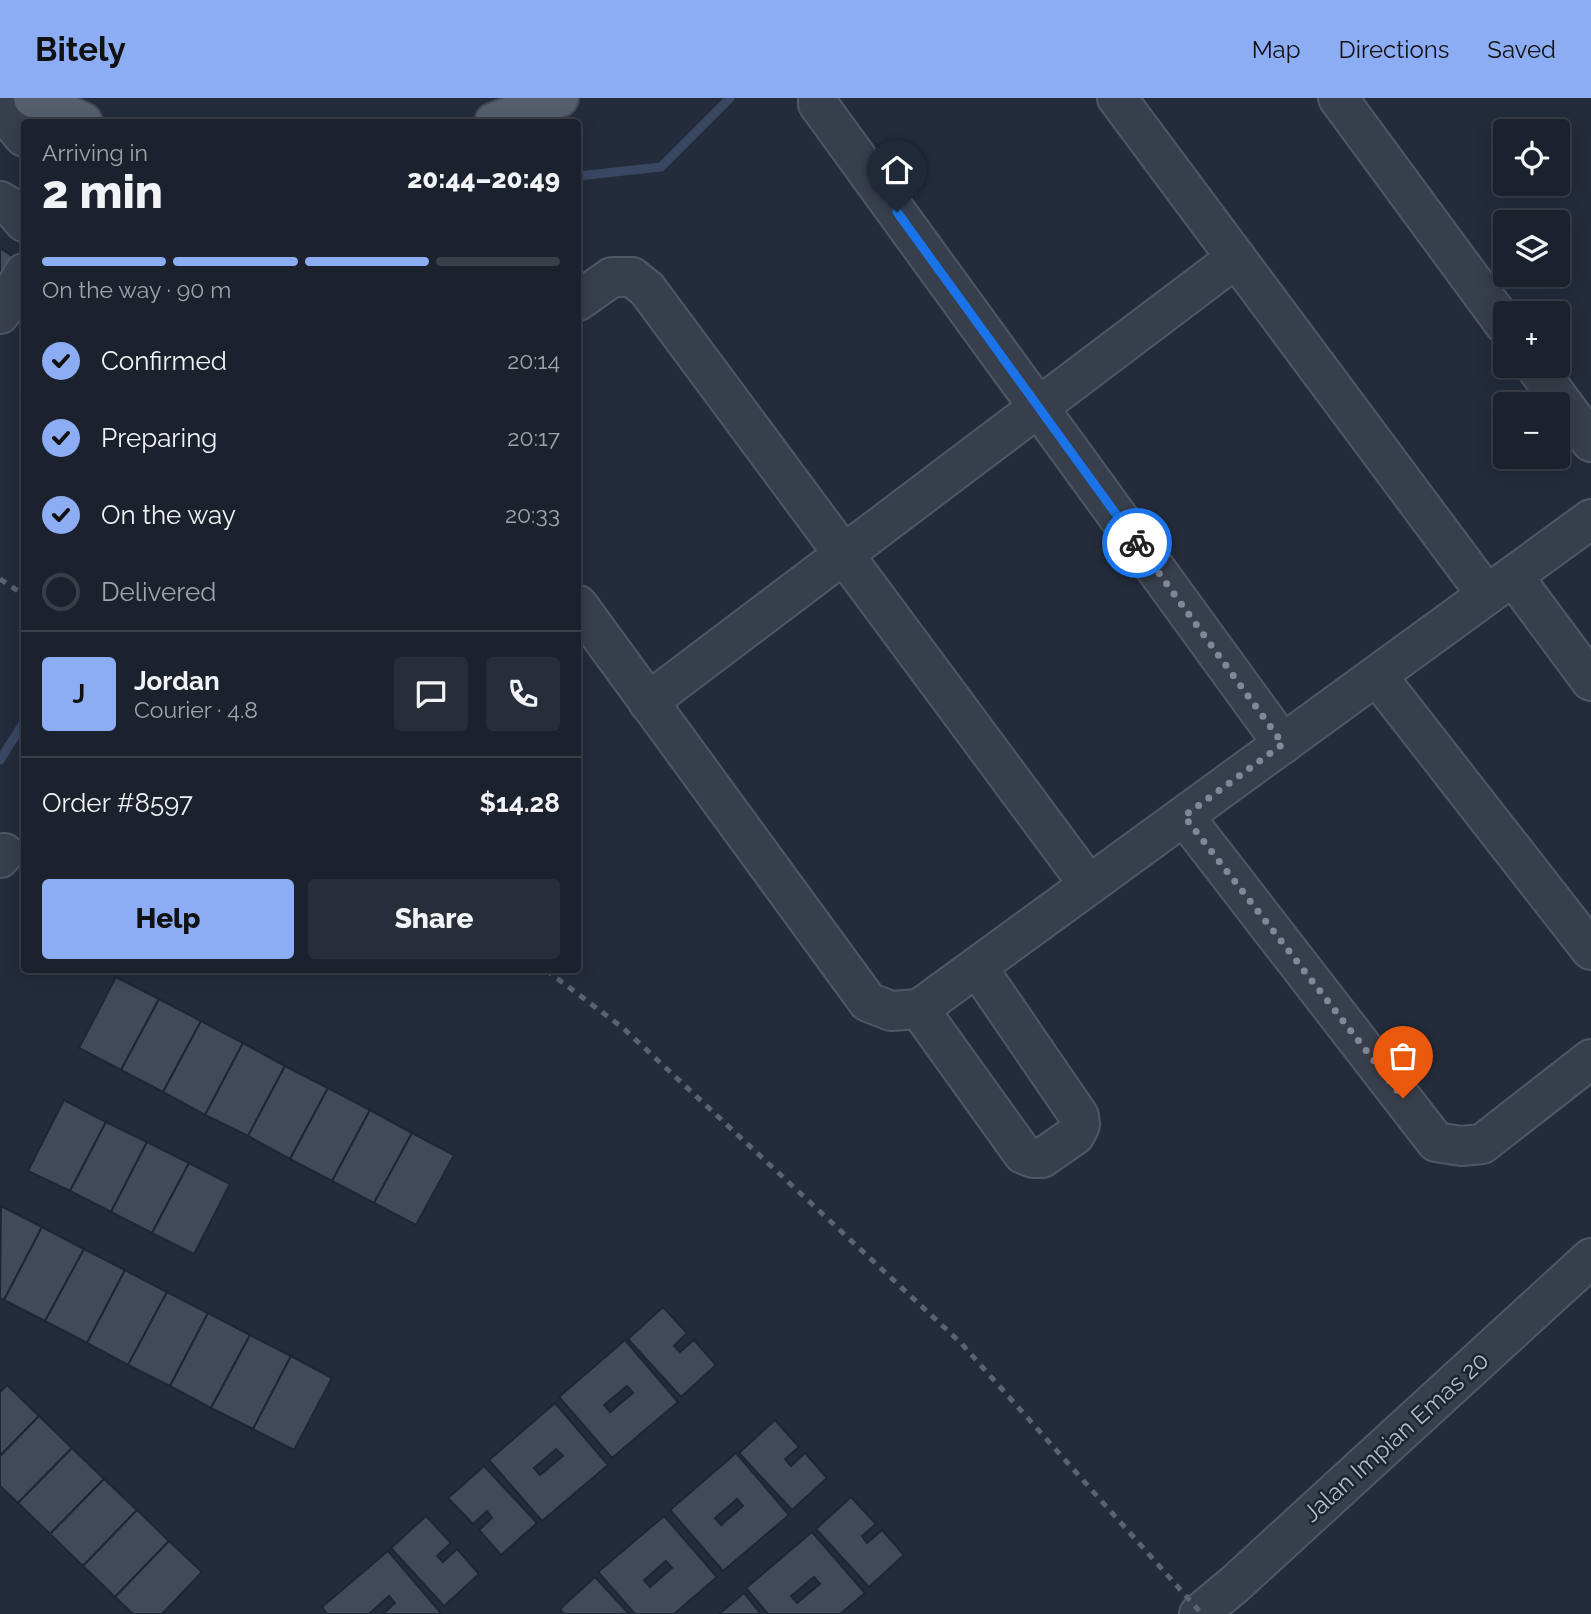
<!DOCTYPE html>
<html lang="en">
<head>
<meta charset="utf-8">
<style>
	body { margin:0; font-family:Raleway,sans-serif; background:#282e39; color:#f1f3f6; height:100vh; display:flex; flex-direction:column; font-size:26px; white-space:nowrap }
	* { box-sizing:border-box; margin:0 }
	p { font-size:23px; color:#a0a3aa }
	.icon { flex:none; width:38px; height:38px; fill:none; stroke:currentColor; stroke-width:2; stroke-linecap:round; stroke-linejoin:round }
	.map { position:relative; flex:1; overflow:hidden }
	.drawer { position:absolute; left:21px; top:21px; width:560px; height:854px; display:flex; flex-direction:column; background:#1b212d; border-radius:7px; box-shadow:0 4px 18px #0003,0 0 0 2px #393e49 }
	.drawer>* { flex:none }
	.buttons { position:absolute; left:1493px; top:21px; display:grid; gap:14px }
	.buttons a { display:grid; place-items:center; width:77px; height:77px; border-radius:7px; background:#1b212d; box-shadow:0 4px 18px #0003,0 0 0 2px #393e49; font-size:35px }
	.pin { position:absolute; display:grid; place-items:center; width:60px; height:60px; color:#fff; margin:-72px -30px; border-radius:50% 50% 50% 0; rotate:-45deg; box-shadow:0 0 7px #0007 }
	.pin .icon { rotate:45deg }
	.courier { position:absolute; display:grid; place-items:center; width:70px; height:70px; margin:-35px; border:5px solid #1a73e8; border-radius:50%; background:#fff; color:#222; box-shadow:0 2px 9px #0007 }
	.head em { font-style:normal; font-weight:800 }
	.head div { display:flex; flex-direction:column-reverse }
	.head { display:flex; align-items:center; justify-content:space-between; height:119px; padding:0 21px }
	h1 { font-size:46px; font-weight:800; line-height:52px }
	.bar { display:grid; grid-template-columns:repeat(4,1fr); gap:10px 7px; align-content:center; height:84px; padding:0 21px }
	.bar i { height:9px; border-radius:5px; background:#393e49 }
	.bar .selected { background:#8cacf4 }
	.bar p { grid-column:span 4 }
	.line { display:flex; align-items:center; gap:18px; padding:0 21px; border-top:2px solid #393e49 }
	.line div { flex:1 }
	.round { display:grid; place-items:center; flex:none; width:74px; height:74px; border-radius:7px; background:#282e39 }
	ol { padding:0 21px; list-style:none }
	li { display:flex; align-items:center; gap:21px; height:77px }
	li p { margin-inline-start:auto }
	li .icon { padding:7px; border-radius:50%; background:#8cacf4; color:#111; stroke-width:4 }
	li:last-child { color:#a0a3aa }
	li i { width:38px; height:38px; border:4px solid #393e49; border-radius:50% }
	.cta { display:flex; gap:14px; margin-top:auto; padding:14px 21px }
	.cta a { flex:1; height:80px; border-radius:7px; background:#8cacf4; color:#111; font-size:28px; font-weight:800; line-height:80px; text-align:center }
	.cta a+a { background:#282e39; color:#f1f3f6 }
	header { display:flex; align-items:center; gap:42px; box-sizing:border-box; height:98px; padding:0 35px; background:#8cacf4; color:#111 }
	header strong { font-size:33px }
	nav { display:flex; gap:38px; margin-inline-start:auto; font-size:24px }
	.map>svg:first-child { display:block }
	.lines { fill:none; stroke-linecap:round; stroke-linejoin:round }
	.stream { stroke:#394763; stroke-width:9 }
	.building { fill:#404a5b; stroke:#1f2633; stroke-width:2; fill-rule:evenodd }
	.minor-casing { stroke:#505764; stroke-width:42 }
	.major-casing { stroke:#414855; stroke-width:42 }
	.minor { stroke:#383f4c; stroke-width:38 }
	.major { stroke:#565e6c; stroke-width:38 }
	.rail { stroke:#5a6273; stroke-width:5; stroke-dasharray:7 7; stroke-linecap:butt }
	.done { stroke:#828897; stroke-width:7; stroke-dasharray:0 12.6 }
	.route { stroke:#1a73e8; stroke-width:9 }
	.labels { text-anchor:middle; stroke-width:5; stroke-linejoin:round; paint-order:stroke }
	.street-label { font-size:24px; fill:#b4bac8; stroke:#1d2431 }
</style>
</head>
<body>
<header>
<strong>Bitely</strong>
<nav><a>Map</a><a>Directions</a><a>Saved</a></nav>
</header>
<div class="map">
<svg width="1591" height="1516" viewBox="0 0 1591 1516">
	<rect width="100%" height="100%" fill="#242c3c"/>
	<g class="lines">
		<!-- stream -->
		<g class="stream">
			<polyline points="578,78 661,69 730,0"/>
			<polyline points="0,662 24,624"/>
		</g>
	</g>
	<!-- building -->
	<g class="building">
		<polygon points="0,150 20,163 0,192"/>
		<polygon points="24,257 24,295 20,294"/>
		<polygon points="116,879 159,901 121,972 79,950"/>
		<polygon points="159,901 201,923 163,994 121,972"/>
		<polygon points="201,923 243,945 205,1017 163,994"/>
		<polygon points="243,945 285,968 248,1038 205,1017"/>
		<polygon points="285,968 328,990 290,1061 248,1038"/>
		<polygon points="328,990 370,1012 332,1083 290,1061"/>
		<polygon points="64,1002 106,1024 70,1093 28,1073"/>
		<polygon points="370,1012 412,1035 374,1105 332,1083"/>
		<polygon points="106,1024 147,1044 111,1114 70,1093"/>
		<polygon points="412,1035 454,1057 416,1127 374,1105"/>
		<polygon points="147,1044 189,1065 152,1135 111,1114"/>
		<polygon points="189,1065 230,1086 194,1156 152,1135"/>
		<polygon points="1,1108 42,1129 4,1202 0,1200"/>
		<polygon points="42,1129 84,1151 45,1223 4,1202"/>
		<polygon points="84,1151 125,1172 87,1245 45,1223"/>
		<polygon points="125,1172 167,1194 128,1267 87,1245"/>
		<polygon points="167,1194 208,1215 170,1288 128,1267"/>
		<polygon points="663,1209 687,1235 674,1248 680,1254 694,1242 716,1267 681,1299 628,1241"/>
		<polygon points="208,1215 250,1237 211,1310 170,1288"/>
		<polygon points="250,1237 291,1258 253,1331 211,1310"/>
		<path d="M625,1242L678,1304L612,1360L559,1299ZM627,1288L633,1295L610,1314L604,1307Z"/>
		<polygon points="291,1258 332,1280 294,1352 253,1331"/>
		<polygon points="7,1287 39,1318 0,1358 0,1294"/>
		<path d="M555,1305L608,1367L542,1423L489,1362ZM556,1351L563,1358L540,1377L534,1370Z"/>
		<polygon points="39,1318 72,1350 18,1405 0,1388 0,1358"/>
		<polygon points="775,1322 799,1349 785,1361 791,1368 805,1355 827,1380 792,1412 739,1355"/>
		<polygon points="72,1350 104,1381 50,1436 18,1405"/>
		<path d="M736,1355L789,1417L723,1473L670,1412ZM737,1401L743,1408L721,1427L715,1420Z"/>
		<polygon points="484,1368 537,1425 501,1457 479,1432 492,1420 487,1413 473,1426 448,1400"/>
		<polygon points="104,1381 137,1412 83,1468 50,1436"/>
		<polygon points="851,1399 876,1426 862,1438 867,1445 882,1432 904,1457 869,1489 816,1431"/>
		<polygon points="137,1412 169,1443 115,1499 83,1468"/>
		<polygon points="426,1418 451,1445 437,1458 443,1464 457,1451 479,1476 444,1508 391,1450"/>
		<path d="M664,1418L717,1479L674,1516H635L598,1474ZM666,1463L672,1470L650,1489L644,1482Z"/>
		<path d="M812,1434L865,1495L840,1516H768L746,1490ZM814,1479L820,1486L797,1505L791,1498Z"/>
		<polygon points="169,1443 202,1474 162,1516 133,1516 115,1499"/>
		<polygon points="388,1453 441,1515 439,1516 383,1516 395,1505 389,1498 369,1516 327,1516 322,1509"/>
		<polygon points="595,1479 629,1516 564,1516 560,1511"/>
		<polygon points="744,1495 761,1516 719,1516"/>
	</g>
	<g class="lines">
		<!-- minor casing -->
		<g class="minor-casing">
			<g id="minor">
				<polyline points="818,0 818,6 1283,646"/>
				<polyline points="1117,0 1487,497"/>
				<polyline points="1338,0 1505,227"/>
				<polyline points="0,10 24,39"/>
				<polyline points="0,103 13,111 24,124"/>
				<polyline points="578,203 612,179 632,179 647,191 1089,787"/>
				<polyline points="0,216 24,175"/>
				<polyline points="1535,268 1591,344"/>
				<polyline points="1513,478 1591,583"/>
				<polyline points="578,507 868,904 891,913 919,911 1591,421"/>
				<polyline points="1377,578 1591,852"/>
				<polyline points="648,604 1236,160"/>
				<polyline points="1184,718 1436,1044 1461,1048 1482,1046 1591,961"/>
				<polyline points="0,760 4,755"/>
				<polyline points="919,911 1023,1056 1033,1060 1042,1060 1075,1037 1080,1027 1079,1018 977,869"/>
				<polyline points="1199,1516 1235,1486 1591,1160"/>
			</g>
		</g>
		<!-- major casing -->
		<g class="major-casing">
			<g id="major">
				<polyline points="33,0 83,24"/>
				<polyline points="494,24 559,0"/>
			</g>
		</g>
		<!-- minor -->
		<use href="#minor" class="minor"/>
		<!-- major -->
		<use href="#major" class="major"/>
		<!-- rail -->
		<g class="rail">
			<polyline points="0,481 24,497"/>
			<polyline points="546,872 623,930 961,1245 1202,1516"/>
		</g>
	</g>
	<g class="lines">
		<!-- done -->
		<polyline class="done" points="1137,445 1283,646 1184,718 1403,1000"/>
		<!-- route -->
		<polyline class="route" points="897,114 1137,445"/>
	</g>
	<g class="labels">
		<!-- street labels -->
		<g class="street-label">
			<text transform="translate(1396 1339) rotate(-42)" y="8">Jalan Impian Emas 20</text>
		</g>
	</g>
</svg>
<div class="buttons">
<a><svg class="icon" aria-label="locate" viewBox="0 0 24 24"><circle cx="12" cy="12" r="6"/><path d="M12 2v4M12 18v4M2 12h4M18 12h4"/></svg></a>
<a><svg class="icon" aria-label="layers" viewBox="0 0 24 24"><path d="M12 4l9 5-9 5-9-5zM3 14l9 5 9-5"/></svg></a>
<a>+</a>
<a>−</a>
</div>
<div class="pin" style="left:1403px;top:1000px;background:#ea580c"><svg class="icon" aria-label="bag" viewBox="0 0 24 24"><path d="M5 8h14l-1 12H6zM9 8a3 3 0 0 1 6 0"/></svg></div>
<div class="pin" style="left:897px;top:114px;background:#1f2937"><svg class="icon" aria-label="home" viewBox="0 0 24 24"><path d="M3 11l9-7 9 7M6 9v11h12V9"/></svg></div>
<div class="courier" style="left:1137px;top:445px"><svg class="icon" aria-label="bike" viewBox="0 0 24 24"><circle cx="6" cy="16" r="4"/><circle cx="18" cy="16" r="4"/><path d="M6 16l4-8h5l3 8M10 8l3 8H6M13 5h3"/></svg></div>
<section class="drawer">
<div class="head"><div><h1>2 min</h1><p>Arriving in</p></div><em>20:44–20:49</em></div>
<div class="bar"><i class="selected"></i><i class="selected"></i><i class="selected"></i><i></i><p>On the way · 90 m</p></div>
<ol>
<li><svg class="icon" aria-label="check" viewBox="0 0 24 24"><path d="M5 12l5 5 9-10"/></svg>Confirmed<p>20:14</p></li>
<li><svg class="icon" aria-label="check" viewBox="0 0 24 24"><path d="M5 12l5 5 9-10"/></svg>Preparing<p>20:17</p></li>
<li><svg class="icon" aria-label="check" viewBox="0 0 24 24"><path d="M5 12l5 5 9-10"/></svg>On the way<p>20:33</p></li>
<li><i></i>Delivered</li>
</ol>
<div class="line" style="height:126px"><b class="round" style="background:#8cacf4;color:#111">J</b><div><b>Jordan</b><p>Courier · 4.8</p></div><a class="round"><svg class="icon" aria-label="chat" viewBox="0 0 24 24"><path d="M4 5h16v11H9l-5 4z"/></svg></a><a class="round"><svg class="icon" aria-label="phone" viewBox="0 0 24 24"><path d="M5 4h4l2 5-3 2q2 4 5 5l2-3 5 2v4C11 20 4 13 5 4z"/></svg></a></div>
<div class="line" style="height:91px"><div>Order #8597</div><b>$14.28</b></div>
<div class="cta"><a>Help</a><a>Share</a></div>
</section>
</div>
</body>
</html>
